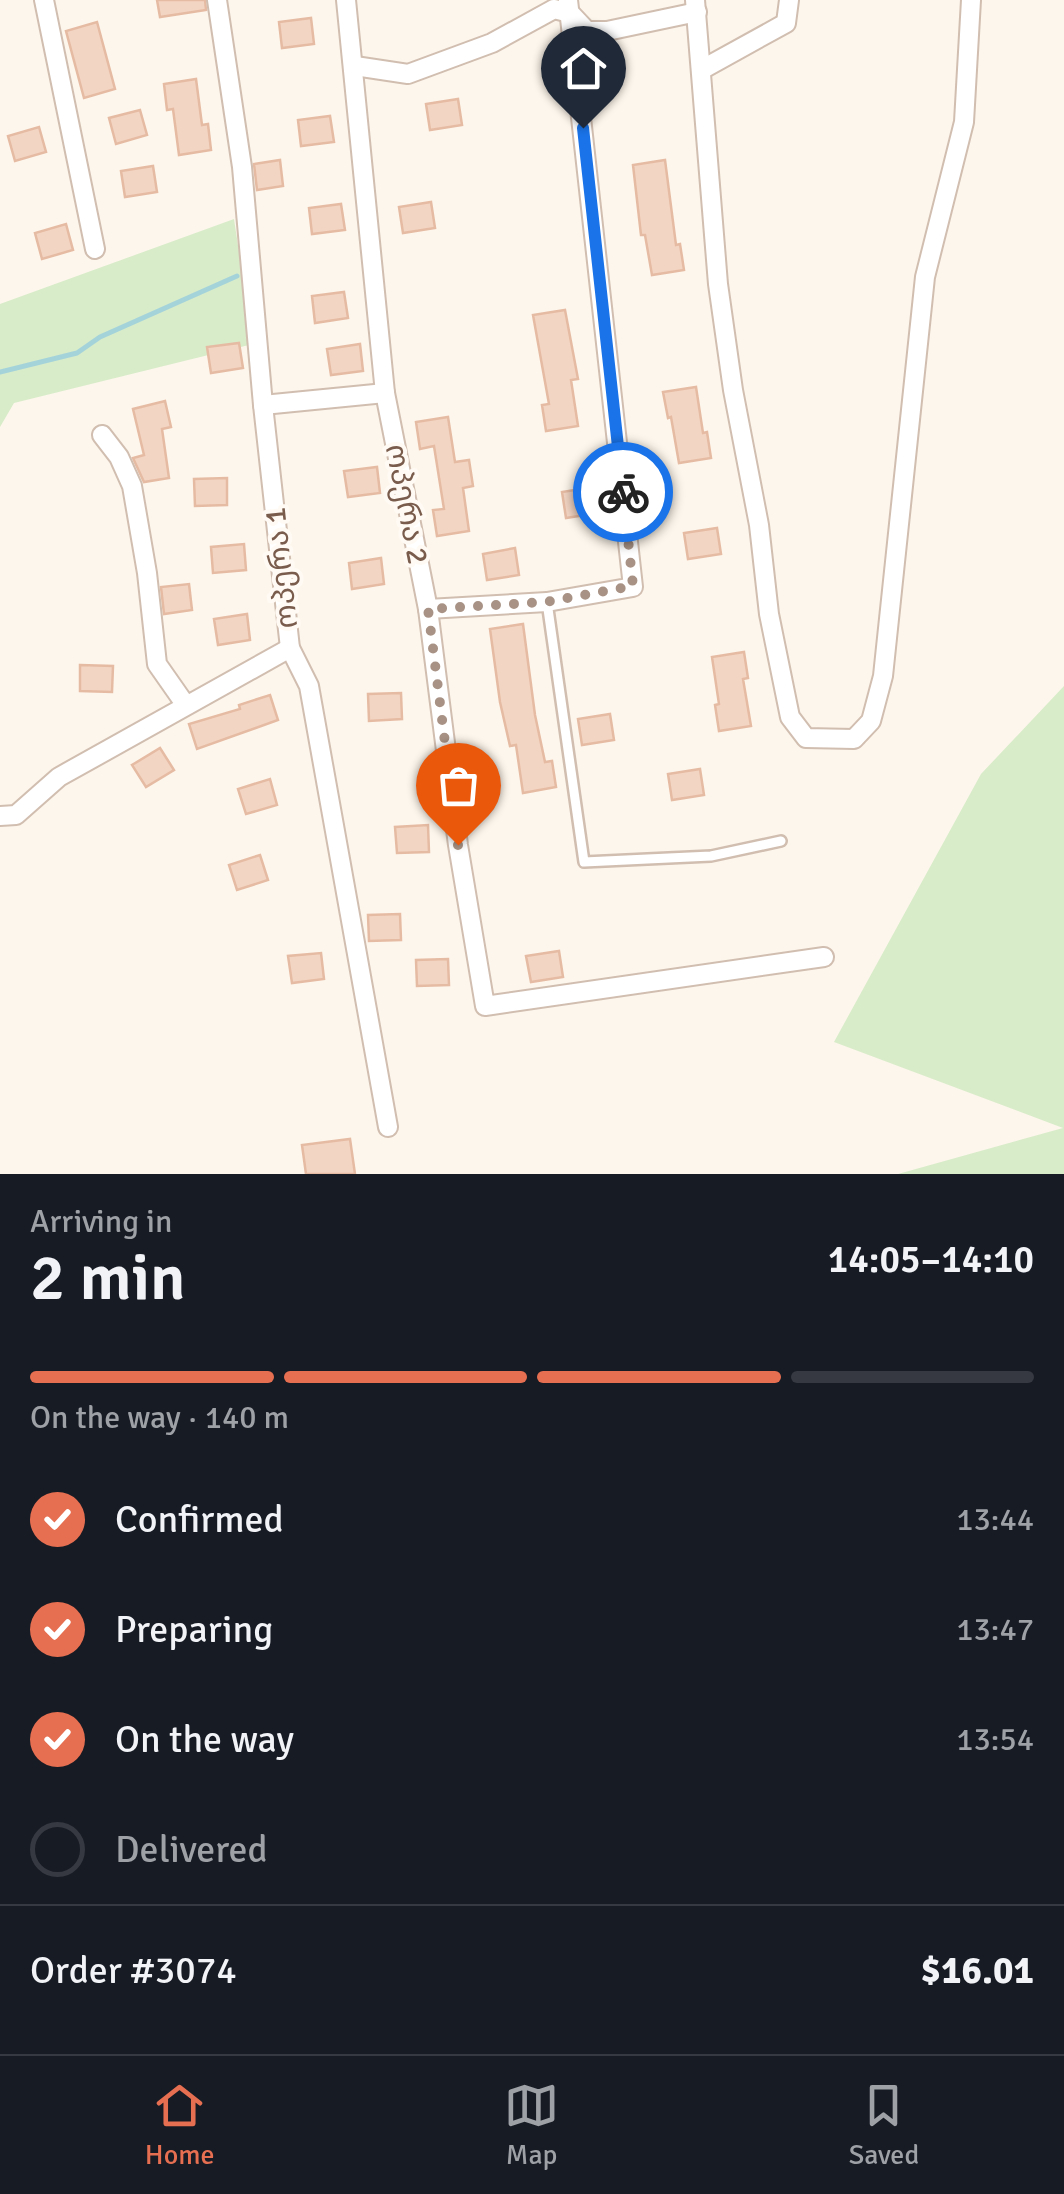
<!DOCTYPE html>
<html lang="en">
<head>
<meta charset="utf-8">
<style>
	body { margin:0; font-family:Signika,"Noto Sans Georgian",sans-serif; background:#20242c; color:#f1f3f6; height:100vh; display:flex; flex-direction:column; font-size:38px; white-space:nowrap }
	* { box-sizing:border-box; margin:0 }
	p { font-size:32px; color:#9ea1a6 }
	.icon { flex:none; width:55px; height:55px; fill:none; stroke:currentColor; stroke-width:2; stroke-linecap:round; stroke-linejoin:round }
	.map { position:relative; height:1174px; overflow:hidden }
	.sheet { display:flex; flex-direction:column; background:#171b24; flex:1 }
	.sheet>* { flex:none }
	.pin { position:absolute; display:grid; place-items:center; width:85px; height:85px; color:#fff; margin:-102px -42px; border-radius:50% 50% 50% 0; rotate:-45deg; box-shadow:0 0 10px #0007 }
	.pin .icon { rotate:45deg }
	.courier { position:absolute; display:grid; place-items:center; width:100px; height:100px; margin:-50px; border:8px solid #1a73e8; border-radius:50%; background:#fff; color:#222; box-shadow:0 2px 12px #0007 }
	.summary em { font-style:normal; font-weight:600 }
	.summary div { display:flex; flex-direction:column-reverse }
	.summary { display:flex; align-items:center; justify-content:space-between; height:170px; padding:0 30px }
	h1 { font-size:65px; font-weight:600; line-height:75px }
	.bar { display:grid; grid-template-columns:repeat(4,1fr); gap:15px 10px; align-content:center; height:120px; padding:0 30px }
	.bar i { height:12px; border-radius:8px; background:#363941 }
	.bar .selected { background:#e76f51 }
	.bar p { grid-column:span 4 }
	.line { display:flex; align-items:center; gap:25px; padding:0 30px; border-top:2px solid #363941 }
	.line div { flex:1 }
	ol { padding:0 30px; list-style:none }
	li { display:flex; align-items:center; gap:30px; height:110px }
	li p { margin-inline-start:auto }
	li .icon { padding:10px; border-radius:50%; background:#e76f51; color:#fff; stroke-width:4 }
	li:last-child { color:#9ea1a6 }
	li i { width:55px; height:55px; border:5px solid #363941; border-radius:50% }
	.menu { display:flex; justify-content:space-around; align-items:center; height:140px; border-top:2px solid #363941; background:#171b24; font-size:28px; color:#9ea1a6 }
	.menu a { display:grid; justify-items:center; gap:5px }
	.menu .selected { color:#e76f51 }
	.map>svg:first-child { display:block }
	.green { fill:#d8ecc9 }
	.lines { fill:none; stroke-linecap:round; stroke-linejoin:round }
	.stream { stroke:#a5d3da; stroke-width:5 }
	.building { fill:#f3d5c3; stroke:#e6bba3; stroke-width:2.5 }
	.lane-casing { stroke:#d1beb0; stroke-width:14 }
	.street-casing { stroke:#d1beb0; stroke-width:22 }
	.lane { stroke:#fff; stroke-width:9 }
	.street { stroke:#fff; stroke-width:18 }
	.done { stroke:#a89285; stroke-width:10; stroke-dasharray:0 18 }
	.route { stroke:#1a73e8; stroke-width:12 }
	.labels { text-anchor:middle; stroke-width:8; stroke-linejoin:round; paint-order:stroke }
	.street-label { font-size:30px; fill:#7a5c4d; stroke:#fffaf3 }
</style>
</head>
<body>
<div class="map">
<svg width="1064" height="1174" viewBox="0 0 1064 1174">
	<rect width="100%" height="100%" fill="#fdf6ec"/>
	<!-- green -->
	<g class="green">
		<polygon points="234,219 253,344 14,403 0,427 0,304"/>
		<polygon points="1064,686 1064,1174 898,1174 1063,1128 834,1042 981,774"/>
	</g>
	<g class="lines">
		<!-- stream -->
		<polyline class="stream" points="0,372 77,353 100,337 237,276"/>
	</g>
	<!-- building -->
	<g class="building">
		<polygon points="157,0 205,0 206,10 160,17"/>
		<polygon points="311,18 314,44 282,48 279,22"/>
		<polygon points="97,22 115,89 84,98 66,31"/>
		<polygon points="196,79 202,125 208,124 211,150 179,155 173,109 167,110 164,84"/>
		<polygon points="458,99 462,125 430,130 426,104"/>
		<polygon points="140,110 147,135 116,144 109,118"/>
		<polygon points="330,116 334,142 301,146 298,120"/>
		<polygon points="39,127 46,152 15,161 8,136"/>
		<polygon points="280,160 283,186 257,190 254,164"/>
		<polygon points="665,160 676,245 680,244 684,270 652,275 645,235 641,235 633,165"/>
		<polygon points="153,166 157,192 125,197 121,171"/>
		<polygon points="431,202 435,228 403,233 399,207"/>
		<polygon points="341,204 345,230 312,234 309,208"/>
		<polygon points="66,224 73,250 42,259 35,233"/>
		<polygon points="344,292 348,318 315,323 312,296"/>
		<polygon points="565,310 578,379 571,380 578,426 546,431 542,405 549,404 533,315"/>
		<polygon points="239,343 243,368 211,373 207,347"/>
		<polygon points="360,344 363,371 331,375 327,349"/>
		<polygon points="696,387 703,433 707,432 711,458 679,463 671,417 668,418 663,392"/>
		<polygon points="165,401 171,427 162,429 169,478 144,482 133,458 144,455 133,409"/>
		<polygon points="448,417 455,462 469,460 473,486 463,488 469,531 437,536 433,510 444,509 434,446 420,449 416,422"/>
		<polygon points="377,467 380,493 348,497 344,471"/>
		<polygon points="227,478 227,505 195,506 194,479"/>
		<polygon points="594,487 598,513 566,518 562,492"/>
		<polygon points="717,528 721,554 688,559 684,533"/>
		<polygon points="244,544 246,570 213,573 211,547"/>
		<polygon points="515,548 519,575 487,580 483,554"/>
		<polygon points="381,558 384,584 352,589 349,563"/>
		<polygon points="189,584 192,610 164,614 161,587"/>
		<polygon points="247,614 250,640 218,645 214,619"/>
		<polygon points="523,624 535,715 545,762 552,761 556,787 523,793 516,745 510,746 500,702 490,629"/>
		<polygon points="744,652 748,678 743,679 751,726 719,731 715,705 719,704 712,657"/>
		<polygon points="80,665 113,666 112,692 80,691"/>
		<polygon points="401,693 402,719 369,721 368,694"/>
		<polygon points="270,695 278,720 197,749 189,724 240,709 239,705"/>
		<polygon points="610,714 614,740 582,745 578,719"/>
		<polygon points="160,748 174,770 146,787 132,765"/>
		<polygon points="700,769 704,795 672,800 668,774"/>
		<polygon points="270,779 277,805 246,814 238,789"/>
		<polygon points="428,825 429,852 397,853 395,827"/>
		<polygon points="260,855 268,880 237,890 229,865"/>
		<polygon points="400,914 401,940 369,941 368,915"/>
		<polygon points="559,951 563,977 531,982 526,956"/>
		<polygon points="321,953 324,979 292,983 288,956"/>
		<polygon points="448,959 449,985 417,986 416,960"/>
		<polygon points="350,1139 355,1174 306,1174 302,1145"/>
	</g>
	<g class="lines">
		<!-- lane casing -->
		<g class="lane-casing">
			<polyline id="lane" points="547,602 584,862 711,856 781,841"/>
		</g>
		<!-- street casing -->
		<g class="street-casing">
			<g id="street">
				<polyline points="44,0 95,249"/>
				<polyline points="217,0 242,167 263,405 290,648 309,686 388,1127"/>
				<polyline points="346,0 385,393 428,609 458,845 485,1006 824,957"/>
				<polyline points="695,0 718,284 733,390 759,525 769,614 790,717 806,738 854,739 871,721 883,676 925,277 964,122 971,0"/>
				<polyline points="355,66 408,74 492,43 554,9 570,13 587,31 607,31 697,12"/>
				<polyline points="701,70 786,23 789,0"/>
				<polyline points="263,405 385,393"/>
				<polyline points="102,435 119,457 132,486 147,573 157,664 185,704"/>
				<polyline points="428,609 547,602 633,587 568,0"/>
				<polyline points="0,816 16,815 59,777 290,648"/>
			</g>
		</g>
		<!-- lane -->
		<use href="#lane" class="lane"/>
		<!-- street -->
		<use href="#street" class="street"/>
	</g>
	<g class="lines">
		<!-- done -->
		<polyline class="done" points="458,845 428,609 546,602 633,586 623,492"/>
		<!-- route -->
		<polyline class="route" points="583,128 623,492"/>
	</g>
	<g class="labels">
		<!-- street labels -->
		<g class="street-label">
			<text transform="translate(407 504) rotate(79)" y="10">ოპერა 2</text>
			<text transform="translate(281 568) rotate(-96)" y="10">ოპერა 1</text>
		</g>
	</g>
</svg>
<div class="pin" style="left:458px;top:845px;background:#ea580c"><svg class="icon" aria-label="bag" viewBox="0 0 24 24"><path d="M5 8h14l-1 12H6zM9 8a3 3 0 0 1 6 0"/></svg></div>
<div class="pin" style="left:583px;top:128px;background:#1f2937"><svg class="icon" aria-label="home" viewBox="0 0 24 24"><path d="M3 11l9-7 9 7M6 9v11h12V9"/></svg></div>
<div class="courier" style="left:623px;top:492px"><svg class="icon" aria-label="bike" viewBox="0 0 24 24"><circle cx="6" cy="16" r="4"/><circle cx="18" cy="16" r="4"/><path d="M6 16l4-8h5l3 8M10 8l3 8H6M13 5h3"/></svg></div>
</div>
<section class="sheet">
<div class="summary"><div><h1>2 min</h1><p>Arriving in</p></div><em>14:05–14:10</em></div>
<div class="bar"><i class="selected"></i><i class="selected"></i><i class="selected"></i><i></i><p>On the way · 140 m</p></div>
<ol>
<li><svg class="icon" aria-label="check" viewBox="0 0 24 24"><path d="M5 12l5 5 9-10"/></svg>Confirmed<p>13:44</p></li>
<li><svg class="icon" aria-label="check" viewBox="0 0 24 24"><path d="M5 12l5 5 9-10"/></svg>Preparing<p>13:47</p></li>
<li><svg class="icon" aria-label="check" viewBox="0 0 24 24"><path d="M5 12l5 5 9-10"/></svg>On the way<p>13:54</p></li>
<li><i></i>Delivered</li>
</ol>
<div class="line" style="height:130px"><div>Order #3074</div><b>$16.01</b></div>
</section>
<nav class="menu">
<a class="selected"><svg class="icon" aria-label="home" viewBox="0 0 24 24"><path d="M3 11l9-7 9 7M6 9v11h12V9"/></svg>Home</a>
<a><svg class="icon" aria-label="map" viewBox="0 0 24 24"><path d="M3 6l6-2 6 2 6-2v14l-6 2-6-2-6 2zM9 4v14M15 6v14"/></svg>Map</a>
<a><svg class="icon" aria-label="saved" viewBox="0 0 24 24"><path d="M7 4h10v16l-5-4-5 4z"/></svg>Saved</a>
</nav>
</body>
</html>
